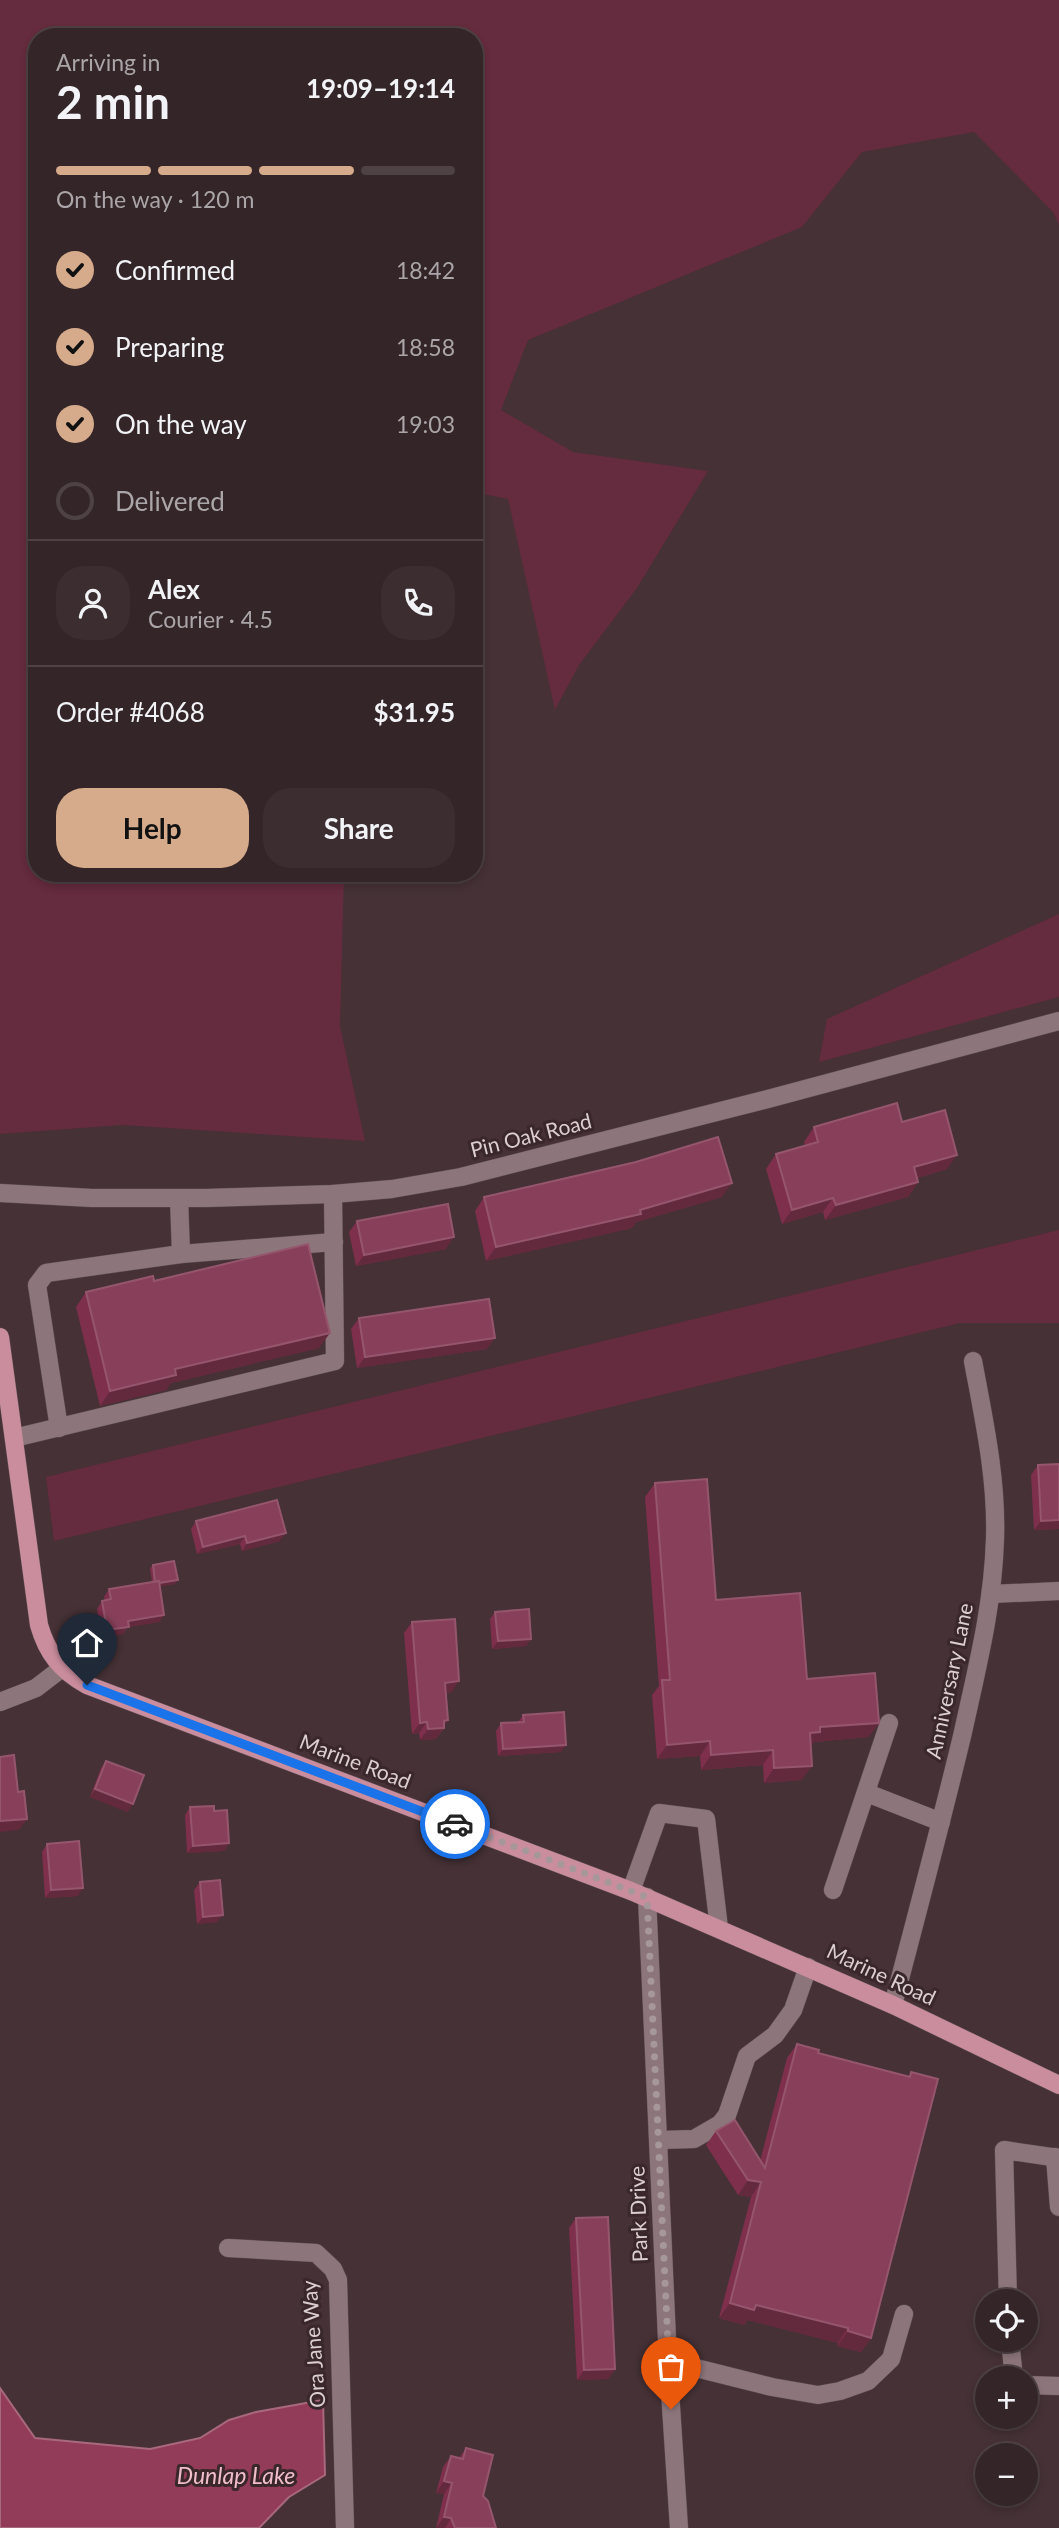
<!DOCTYPE html>
<html lang="en">
<head>
<meta charset="utf-8">
<style>
	body { margin:0; font-family:Lato,sans-serif; background:#3c2d30; color:#f1f3f6; height:100vh; display:flex; flex-direction:column; font-size:26px; white-space:nowrap }
	* { box-sizing:border-box; margin:0 }
	p { font-size:23px; color:#a9a5a8 }
	.icon { flex:none; width:38px; height:38px; fill:none; stroke:currentColor; stroke-width:2; stroke-linecap:round; stroke-linejoin:round }
	.map { position:relative; flex:1; overflow:hidden }
	.panel { position:absolute; left:28px; top:28px; width:455px; height:854px; display:flex; flex-direction:column; background:#342528; border-radius:28px; box-shadow:0 4px 10px #0003,0 0 0 2px #4e4245 }
	.panel>* { flex:none }
	.buttons { position:absolute; left:975px; top:2289px; display:grid; gap:14px }
	.buttons a { display:grid; place-items:center; width:63px; height:63px; border-radius:50%; background:#342528; box-shadow:0 4px 10px #0003,0 0 0 2px #4e4245; font-size:35px }
	.pin { position:absolute; display:grid; place-items:center; width:60px; height:60px; color:#fff; margin:-72px -30px; border-radius:50% 50% 50% 0; rotate:-45deg; box-shadow:0 0 7px #0007 }
	.pin .icon { rotate:45deg }
	.courier { position:absolute; display:grid; place-items:center; width:70px; height:70px; margin:-35px; border:5px solid #1a73e8; border-radius:50%; background:#fff; color:#222; box-shadow:0 2px 9px #0007 }
	.head em { font-style:normal; font-weight:700 }
	.head div { display:flex; flex-direction:column-reverse }
	.head { display:flex; align-items:center; justify-content:space-between; height:119px; padding:0 28px }
	h1 { font-size:46px; font-weight:700; line-height:52px }
	.bar { display:grid; grid-template-columns:repeat(4,1fr); gap:10px 7px; align-content:center; height:84px; padding:0 28px }
	.bar i { height:9px; border-radius:5px; background:#4e4245 }
	.bar .current { background:#d6ab8b }
	.bar p { grid-column:span 4 }
	.line { display:flex; align-items:center; gap:18px; padding:0 28px; border-top:2px solid #4e4245 }
	.line div { flex:1 }
	.round { display:grid; place-items:center; flex:none; width:74px; height:74px; border-radius:28px; background:#3c2d30 }
	ol { padding:0 28px; list-style:none }
	li { display:flex; align-items:center; gap:21px; height:77px }
	li p { margin-inline-start:auto }
	li .icon { padding:7px; border-radius:50%; background:#d6ab8b; color:#111; stroke-width:4 }
	li:last-child { color:#a9a5a8 }
	li i { width:38px; height:38px; border:4px solid #4e4245; border-radius:50% }
	.primary-button { display:flex; gap:14px; margin-top:auto; padding:14px 28px }
	.primary-button a { flex:1; height:80px; border-radius:28px; background:#d6ab8b; color:#111; font-size:28px; font-weight:700; line-height:80px; text-align:center }
	.primary-button a+a { background:#3c2d30; color:#f1f3f6 }
	.map>svg:first-child { display:block }
	.green { fill:#652b3e }
	.water { fill:#923c59; stroke:#a8687d; stroke-width:2 }
	.lines { fill:none; stroke-linecap:round; stroke-linejoin:round }
	.minor-casing { stroke:#5f4f53; stroke-width:19 }
	.major-casing { stroke:#5f4f53; stroke-width:19 }
	.minor { stroke:#8d767b; stroke-width:18 }
	.major { stroke:#ca8d9e; stroke-width:18 }
	.wall { fill:#7e2f4c }
	.shaded-wall { fill:#63293d }
	.building { fill:#88405a; stroke:#95566d; stroke-width:2 }
	.done { stroke:#a6979b; stroke-width:7; stroke-dasharray:0 12.6 }
	.route { stroke:#1a73e8; stroke-width:9 }
	.labels { text-anchor:middle; stroke-width:6; stroke-linejoin:round; paint-order:stroke }
	.street-label { font-size:21px; fill:#dbced1; stroke:#3a272c }
	.water-label { font-size:23px; font-style:italic; fill:#f0beca; stroke:#3a272c }
</style>
</head>
<body>
<div class="map">
<svg width="1059" height="2528" viewBox="0 0 1059 2528">
	<rect width="100%" height="100%" fill="#453136"/>
	<!-- green -->
	<g class="green">
		<polygon points="0,0 1059,0 1059,225 1053,212 974,132 862,152 802,227 528,340 501,410 573,452 708,471 637,588 579,665 555,710 508,499 474,492 474,37 37,37 37,873 344,873 340,1026 365,1141 122,1125 0,1134"/>
		<polygon points="1059,914 1059,997 819,1062 827,1019"/>
		<polygon points="1059,1230 1059,1323 960,1323 54,1541 46,1477"/>
	</g>
	<!-- water -->
	<polygon class="water" points="0,2388 35,2438 150,2449 200,2438 229,2420 256,2412 323,2400 325,2475 289,2497 259,2528 0,2528"/>
	<g class="lines">
		<!-- minor casing -->
		<g class="minor-casing">
			<g id="minor">
				<polyline points="0,1193 92,1198 206,1198 333,1194 392,1189 461,1177 764,1100 1059,1021"/>
				<polyline points="179,1198 181,1254"/>
				<polyline points="59,1428 37,1285 46,1273 181,1254 334,1242"/>
				<polyline points="14,1438 335,1361 333,1194"/>
				<polyline points="991,1594 1059,1591"/>
				<polyline points="0,1702 36,1688 62,1668"/>
				<polyline points="867,1793 941,1822"/>
				<polyline points="833,1890 889,1723"/>
				<polyline points="631,1891 659,1813 706,1819 719,1928"/>
				<polyline points="647,1897 668,2361 679,2528"/>
				<path d="M893,2005C917,1914 941,1824 963,1732C977,1668 993,1606 995,1539C997,1479 984,1420 973,1361"/>
				<polyline points="659,2140 694,2139 720,2124 727,2115 747,2056 775,2035 793,2010 808,1967"/>
				<polyline points="1055,2157 1059,2207"/>
				<polyline points="228,2248 316,2253 333,2269 338,2280 345,2528"/>
				<polyline points="1008,2301 1004,2150 1059,2158"/>
				<polyline points="1010,2340 1014,2378"/>
				<polyline points="668,2361 772,2387 818,2395 840,2391 868,2381 891,2359 904,2314"/>
				<polyline points="1026,2385 1059,2386"/>
			</g>
		</g>
		<!-- major casing -->
		<g class="major-casing">
			<path id="major" d="M0,1337L39,1625C47,1653 61,1671 87,1685L631,1891L893,2005L1059,2085"/>
		</g>
		<!-- minor -->
		<use href="#minor" class="minor"/>
		<!-- major -->
		<use href="#major" class="major"/>
	</g>
	<!-- wall -->
	<g class="wall">
		<polygon points="902,1122 947,1169 917,1178 918,1182 908,1197 825,1220 823,1212 782,1224 766,1169 776,1154 805,1145 804,1142 814,1127"/>
		<polygon points="484,1197 722,1197 636,1222 632,1228 486,1261 475,1211"/>
		<polygon points="357,1221 446,1249 356,1266 349,1232"/>
		<polygon points="154,1281 319,1348 171,1383 166,1390 100,1406 76,1307 86,1292"/>
		<polygon points="359,1318 487,1349 357,1368 351,1329"/>
		<polygon points="1059,1464 1059,1529 1034,1530 1031,1475 1038,1465"/>
		<polygon points="655,1483 716,1600 807,1679 879,1723 868,1737 814,1742 811,1746 802,1780 764,1783 763,1765 701,1770 700,1756 657,1759 652,1695 659,1686 645,1497"/>
		<polygon points="196,1521 280,1541 242,1551 240,1544 197,1554 191,1529"/>
		<polygon points="153,1565 175,1584 160,1586 164,1615 159,1622 128,1627 123,1634 102,1638 97,1609 102,1601 105,1601 104,1597 109,1589 152,1582 150,1568"/>
		<polygon points="495,1612 531,1639 526,1646 492,1649 490,1619"/>
		<polygon points="412,1622 452,1692 446,1693 444,1728 436,1739 420,1740 419,1733 412,1734 404,1633"/>
		<polygon points="523,1715 561,1752 498,1756 496,1731 501,1723 518,1722"/>
		<polygon points="106,1761 128,1812 90,1797 101,1768"/>
		<polygon points="190,1807 214,1811 229,1843 224,1851 187,1853 185,1815"/>
		<polygon points="47,1844 78,1896 45,1898 42,1852"/>
		<polygon points="200,1882 217,1922 197,1924 194,1890"/>
		<polygon points="797,2044 818,2053 909,2076 911,2072 871,2338 861,2352 837,2346 838,2343 748,2320 744,2325 719,2318 751,2197 738,2195 706,2145 716,2131 760,2161 787,2058"/>
		<polygon points="576,2218 615,2369 608,2379 577,2380 569,2228"/>
		<polygon points="466,2448 483,2496 496,2528 436,2528 444,2494 436,2493 443,2467 451,2456 459,2458"/>
	</g>
	<!-- shaded-wall -->
	<g class="shaded-wall">
		<polygon points="957,1155 947,1169 904,1182 914,1167"/>
		<polygon points="918,1182 908,1197 825,1220 836,1205"/>
		<polygon points="732,1183 722,1197 636,1222 632,1228 486,1261 496,1247 640,1210"/>
		<polygon points="833,1198 823,1212 782,1224 792,1210"/>
		<polygon points="454,1237 446,1249 356,1266 364,1255"/>
		<polygon points="330,1333 319,1348 171,1383 166,1390 100,1406 110,1391 175,1369"/>
		<polygon points="495,1338 487,1349 357,1368 365,1357"/>
		<polygon points="1059,1520 1059,1529 1034,1530 1041,1521"/>
		<polygon points="286,1533 280,1541 242,1551 247,1543"/>
		<polygon points="245,1536 240,1544 197,1554 203,1547"/>
		<polygon points="178,1580 175,1584 153,1587 155,1584"/>
		<polygon points="164,1615 159,1622 128,1627 123,1634 102,1638 107,1630 128,1621"/>
		<polygon points="531,1639 526,1646 492,1649 498,1641"/>
		<polygon points="459,1681 452,1692 437,1694 445,1683"/>
		<polygon points="448,1720 436,1739 420,1740 428,1729 444,1721"/>
		<polygon points="427,1722 419,1733 412,1734 420,1723"/>
		<polygon points="879,1723 868,1737 814,1742 810,1747 810,1733 820,1727"/>
		<polygon points="710,1741 700,1756 657,1759 667,1745"/>
		<polygon points="566,1745 561,1752 498,1756 503,1749"/>
		<polygon points="773,1750 763,1765 701,1770 711,1755"/>
		<polygon points="812,1766 802,1780 764,1783 774,1768"/>
		<polygon points="95,1789 133,1804 128,1812 90,1797"/>
		<polygon points="27,1819 19,1830 0,1832 0,1821"/>
		<polygon points="229,1843 224,1851 187,1853 193,1846"/>
		<polygon points="83,1888 78,1896 45,1898 51,1890"/>
		<polygon points="223,1915 217,1922 197,1924 203,1917"/>
		<polygon points="748,2180 761,2182 751,2197 738,2195"/>
		<polygon points="730,2303 756,2305 848,2328 838,2343 748,2320 744,2325 719,2318"/>
		<polygon points="848,2331 871,2338 861,2352 837,2346"/>
		<polygon points="615,2369 608,2379 577,2380 584,2370"/>
		<polygon points="444,2481 452,2483 444,2494 436,2493"/>
		<polygon points="444,2517 451,2518 445,2528 436,2528"/>
	</g>
	<!-- building -->
	<g class="building">
		<polygon points="897,1103 902,1122 945,1110 957,1155 914,1167 918,1182 836,1205 833,1198 792,1210 776,1154 818,1142 814,1127"/>
		<polygon points="718,1137 732,1183 640,1210 641,1214 496,1247 484,1197 636,1162"/>
		<polygon points="448,1204 454,1237 364,1255 357,1221"/>
		<polygon points="308,1244 330,1333 175,1369 176,1375 110,1391 86,1292 153,1276 154,1281"/>
		<polygon points="489,1299 495,1338 365,1357 359,1318"/>
		<polygon points="1059,1464 1059,1520 1041,1521 1038,1465"/>
		<polygon points="707,1479 716,1600 800,1593 807,1679 875,1673 879,1723 820,1727 820,1732 810,1733 812,1766 774,1768 773,1750 711,1755 710,1741 667,1745 662,1680 670,1680 655,1483"/>
		<polygon points="277,1500 286,1533 247,1543 245,1536 203,1547 196,1521"/>
		<polygon points="174,1561 178,1580 159,1583 159,1581 155,1582 153,1565"/>
		<polygon points="159,1581 164,1615 128,1621 129,1627 107,1630 102,1601 111,1599 109,1589"/>
		<polygon points="529,1609 531,1639 498,1641 495,1612"/>
		<polygon points="455,1619 459,1681 445,1683 448,1720 444,1721 444,1728 428,1729 427,1722 420,1723 412,1622"/>
		<polygon points="564,1712 566,1745 503,1749 501,1723 524,1722 523,1715"/>
		<polygon points="14,1755 18,1792 24,1791 27,1819 0,1821 0,1757"/>
		<polygon points="106,1761 144,1775 133,1804 95,1789"/>
		<polygon points="214,1806 214,1811 227,1810 229,1843 193,1846 190,1807"/>
		<polygon points="79,1841 83,1888 51,1890 47,1844"/>
		<polygon points="220,1880 223,1915 203,1917 200,1882"/>
		<polygon points="797,2044 819,2050 818,2053 910,2077 911,2072 938,2079 871,2338 848,2331 848,2328 756,2305 754,2310 730,2303 761,2182 748,2180 716,2131 735,2120 765,2168"/>
		<polygon points="608,2217 615,2369 584,2370 576,2218"/>
		<polygon points="466,2448 493,2455 483,2496 488,2501 496,2528 455,2528 451,2518 444,2517 452,2483 444,2481 451,2456 463,2459"/>
	</g>
	<g class="lines">
		<!-- done -->
		<polyline class="done" points="455,1824 647,1897 671,2409"/>
		<!-- route -->
		<polyline class="route" points="87,1685 455,1824"/>
	</g>
	<g class="labels">
		<!-- street labels -->
		<g class="street-label">
			<text transform="translate(531 1136) rotate(-14)" y="7">Pin Oak Road</text>
			<text transform="translate(950 1681) rotate(-78)" y="7">Anniversary Lane</text>
			<text transform="translate(355 1762) rotate(21)" y="7">Marine Road</text>
			<text transform="translate(881 1975) rotate(25)" y="7">Marine Road</text>
			<text transform="translate(639 2214) rotate(-92)" y="7">Park Drive</text>
			<text transform="translate(314 2344) rotate(-94)" y="7">Ora Jane Way</text>
		</g>
		<!-- water labels -->
		<g class="water-label">
			<text x="236" y="2484">Dunlap Lake</text>
		</g>
	</g>
</svg>
<div class="buttons">
<a><svg class="icon" aria-label="locate" viewBox="0 0 24 24"><circle cx="12" cy="12" r="6"/><path d="M12 2v4M12 18v4M2 12h4M18 12h4"/></svg></a>
<a>+</a>
<a>−</a>
</div>
<div class="pin" style="left:671px;top:2409px;background:#ea580c"><svg class="icon" aria-label="bag" viewBox="0 0 24 24"><path d="M5 8h14l-1 12H6zM9 8a3 3 0 0 1 6 0"/></svg></div>
<div class="pin" style="left:87px;top:1685px;background:#1f2937"><svg class="icon" aria-label="home" viewBox="0 0 24 24"><path d="M3 11l9-7 9 7M6 9v11h12V9"/></svg></div>
<div class="courier" style="left:455px;top:1824px"><svg class="icon" aria-label="car" viewBox="0 0 24 24"><path d="M5 17H2v-5l4-1 3-4h7l3 4 3 1v5h-3M9 17h6M6 11h13"/><circle cx="7" cy="17" r="2"/><circle cx="17" cy="17" r="2"/></svg></div>
<section class="panel">
<div class="head"><div><h1>2 min</h1><p>Arriving in</p></div><em>19:09–19:14</em></div>
<div class="bar"><i class="current"></i><i class="current"></i><i class="current"></i><i></i><p>On the way · 120 m</p></div>
<ol>
<li><svg class="icon" aria-label="check" viewBox="0 0 24 24"><path d="M5 12l5 5 9-10"/></svg>Confirmed<p>18:42</p></li>
<li><svg class="icon" aria-label="check" viewBox="0 0 24 24"><path d="M5 12l5 5 9-10"/></svg>Preparing<p>18:58</p></li>
<li><svg class="icon" aria-label="check" viewBox="0 0 24 24"><path d="M5 12l5 5 9-10"/></svg>On the way<p>19:03</p></li>
<li><i></i>Delivered</li>
</ol>
<div class="line" style="height:126px"><a class="round"><svg class="icon" aria-label="person" viewBox="0 0 24 24"><circle cx="12" cy="8" r="4"/><path d="M4 21q1-7 8-7t8 7"/></svg></a><div><b>Alex</b><p>Courier · 4.5</p></div><a class="round"><svg class="icon" aria-label="phone" viewBox="0 0 24 24"><path d="M5 4h4l2 5-3 2q2 4 5 5l2-3 5 2v4C11 20 4 13 5 4z"/></svg></a></div>
<div class="line" style="height:91px"><div>Order #4068</div><b>$31.95</b></div>
<div class="primary-button"><a>Help</a><a>Share</a></div>
</section>
</div>
</body>
</html>
